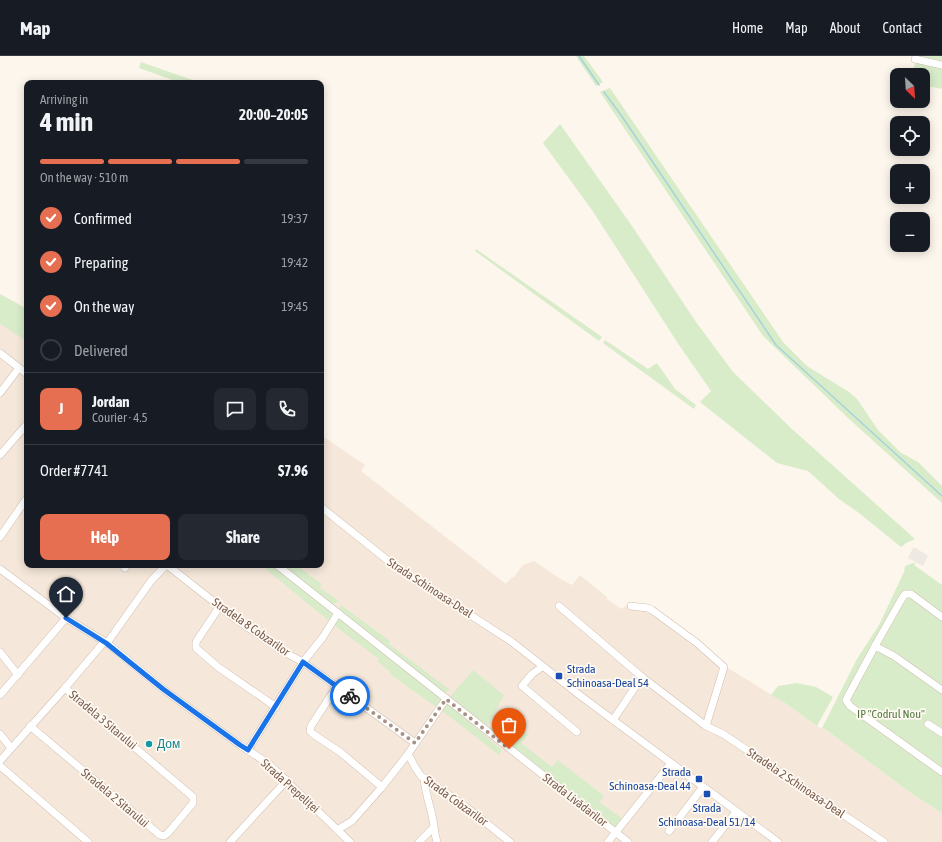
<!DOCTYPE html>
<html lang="en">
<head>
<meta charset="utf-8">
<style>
	body { margin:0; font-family:"Asap Condensed",sans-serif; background:#242831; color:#f1f3f6; height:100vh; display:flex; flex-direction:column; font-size:15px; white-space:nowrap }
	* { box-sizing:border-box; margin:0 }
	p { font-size:13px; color:#9ea1a6 }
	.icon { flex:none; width:22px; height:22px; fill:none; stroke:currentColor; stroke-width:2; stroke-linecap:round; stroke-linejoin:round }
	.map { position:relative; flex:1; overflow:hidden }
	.details { position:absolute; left:24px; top:24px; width:300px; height:488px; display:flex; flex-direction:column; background:#171b24; border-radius:8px; box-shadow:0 2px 10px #0003 }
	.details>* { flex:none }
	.needle { width:26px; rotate:155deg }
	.tools { position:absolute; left:890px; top:12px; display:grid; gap:8px }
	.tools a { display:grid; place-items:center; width:40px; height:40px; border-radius:8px; background:#171b24; box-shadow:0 2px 10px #0003; font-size:20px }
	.pin { position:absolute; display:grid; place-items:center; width:34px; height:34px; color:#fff; margin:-41px -17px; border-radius:50% 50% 50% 0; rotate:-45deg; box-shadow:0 0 4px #0007 }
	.pin .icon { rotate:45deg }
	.courier { position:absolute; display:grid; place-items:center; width:40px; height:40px; margin:-20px; border:3px solid #1a73e8; border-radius:50%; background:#fff; color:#222; box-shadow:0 1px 5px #0007 }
	.summary em { font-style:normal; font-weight:700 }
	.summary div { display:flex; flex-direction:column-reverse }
	.summary { display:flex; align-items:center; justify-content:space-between; height:68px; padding:0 16px }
	h1 { font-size:26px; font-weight:700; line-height:30px }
	.bar { display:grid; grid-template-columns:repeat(4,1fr); gap:6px 4px; align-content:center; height:48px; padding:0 16px }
	.bar i { height:5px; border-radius:3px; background:#363941 }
	.bar .current { background:#e76f51 }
	.bar p { grid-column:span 4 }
	.line { display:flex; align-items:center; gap:10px; padding:0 16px; border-top:1px solid #363941 }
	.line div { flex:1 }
	.round { display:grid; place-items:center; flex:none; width:42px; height:42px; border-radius:8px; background:#242831 }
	ol { padding:0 16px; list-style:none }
	li { display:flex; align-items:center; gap:12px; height:44px }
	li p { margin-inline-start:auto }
	li .icon { padding:4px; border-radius:50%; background:#e76f51; color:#fff; stroke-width:4 }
	li:last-child { color:#9ea1a6 }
	li i { width:22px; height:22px; border:2px solid #363941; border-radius:50% }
	.primary-button { display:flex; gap:8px; margin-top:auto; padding:8px 16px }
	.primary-button a { flex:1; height:46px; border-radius:8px; background:#e76f51; color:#fff; font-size:16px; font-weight:700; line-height:46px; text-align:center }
	.primary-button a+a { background:#242831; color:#f1f3f6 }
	header { display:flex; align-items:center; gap:24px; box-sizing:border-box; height:56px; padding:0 20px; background:#171b24; border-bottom:1px solid #363941 }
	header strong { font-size:19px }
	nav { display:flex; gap:22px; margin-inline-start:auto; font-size:14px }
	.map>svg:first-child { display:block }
	.residential { fill:#f5e8da }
	.industrial { fill:#efe9e4 }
	.green { fill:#d8ecc9 }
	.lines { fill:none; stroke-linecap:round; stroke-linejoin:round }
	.stream { stroke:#a5d3da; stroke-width:1.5 }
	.minor-casing { stroke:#d1beb0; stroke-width:8 }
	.minor { stroke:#fff; stroke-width:7 }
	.done { stroke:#a89285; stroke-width:4; stroke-dasharray:0 7.2 }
	.route { stroke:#1a73e8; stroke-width:5 }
	.transit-dot { fill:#1a4fb4; stroke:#fffaf3; stroke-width:1.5 }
	.culture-dot { fill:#0f9aa8; stroke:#fffaf3; stroke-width:1.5 }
	.labels { text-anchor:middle; stroke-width:3.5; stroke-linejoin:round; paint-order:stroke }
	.street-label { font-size:12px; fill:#7a5c4d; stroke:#fffaf3 }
	.transit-label { font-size:12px; fill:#164399; stroke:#fffaf3; text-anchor:start }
	.park-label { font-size:12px; fill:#537a41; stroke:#fffaf3 }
	.culture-label { font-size:12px; fill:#0d838f; stroke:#fffaf3; text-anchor:start }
</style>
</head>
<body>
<header>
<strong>Map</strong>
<nav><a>Home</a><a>Map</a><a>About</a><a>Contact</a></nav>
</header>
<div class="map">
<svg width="942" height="786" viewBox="0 0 942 786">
	<rect width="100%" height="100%" fill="#fdf6ec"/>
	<!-- residential -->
	<polygon class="residential" points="0,238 27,253 27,509 321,509 321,379 365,409 361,415 506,528 512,521 514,521 523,509 534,505 559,522 572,529 580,519 607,541 607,543 622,553 626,549 647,549 723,609 785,647 820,672 825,673 915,740 942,757 942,786 0,786"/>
	<!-- industrial -->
	<polygon class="industrial" points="913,492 916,492 928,500 923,510 908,502"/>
	<!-- green -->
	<g class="green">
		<polygon points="576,0 584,0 603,26 596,30"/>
		<polygon points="917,0 942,0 942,33 923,29 923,19 909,19 916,7 918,6"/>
		<polygon points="141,6 201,27 181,27 139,12"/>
		<polygon points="610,32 783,286 807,310 849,336 857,343 878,374 900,396 918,406 942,430 942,447 848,362 763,280 600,36"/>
		<polygon points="560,68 632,170 696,266 733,316 792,373 915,483 906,487 901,491 859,457 839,443 808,415 777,407 700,346 711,335 679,289 592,154 543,87"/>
		<polygon points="476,193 602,281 599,285 475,195"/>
		<polygon points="0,238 27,253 27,285 0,268"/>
		<polygon points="605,284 648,313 657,307 675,333 696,349 694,353 603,287"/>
		<polygon points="916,506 914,509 942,529 942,757 915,740 825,673 822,672 857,603 879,569 904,516 905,510"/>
		<polygon points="261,509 273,509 333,557 329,565"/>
		<polygon points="282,509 304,509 301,513 322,528 320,532 339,545 335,548 332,548"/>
		<polygon points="341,549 390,585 389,588 450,634 445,637 339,555 339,552"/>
		<polygon points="339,562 442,643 436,651 390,618 390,616 377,605 379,603 334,569"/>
		<polygon points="473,614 504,639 486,672 449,642"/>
		<polygon points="797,627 816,631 833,641 817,670 785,647 771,639 778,630"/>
		<polygon points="448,648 502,694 499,699 441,654 443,649"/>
		<polygon points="499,657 528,679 521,687 552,711 558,704 604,740 599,746 623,763 615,773 489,674"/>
	</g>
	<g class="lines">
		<!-- stream -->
		<g class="stream">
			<polyline points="579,0 599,29"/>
			<polyline points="604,36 621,59 776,289 942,440"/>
		</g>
		<!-- minor casing -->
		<g class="minor-casing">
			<g id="minor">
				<polyline points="915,3 942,9"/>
				<polyline points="0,297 27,318"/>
				<polyline points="0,337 19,312"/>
				<polyline points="0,399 27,368"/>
				<polyline points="321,451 396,511 512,586 582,641 778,786"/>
				<polyline points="0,481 27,442"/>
				<polyline points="167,509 237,564 282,595 303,606 415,687"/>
				<polyline points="277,509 628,786"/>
				<polyline points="125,512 127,509"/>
				<polyline points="0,513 66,562 107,587 163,633 240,689 269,708 350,786"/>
				<polyline points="220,550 196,586 196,592 218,611 276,651"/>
				<polyline points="559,550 642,621 706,670 723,678 884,786"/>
				<polyline points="631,550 648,552 652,554 697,587 724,611 706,670"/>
				<polyline points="107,587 151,525 166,509"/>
				<polyline points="875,590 901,544 905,538 911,538 942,561"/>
				<polyline points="0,596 18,619"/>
				<polyline points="542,611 532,618 522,630 577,676"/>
				<polyline points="337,630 311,670 310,675 313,678 340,696 382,731"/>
				<polyline points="942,634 894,600 875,590 846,644 850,650 942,716"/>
				<polyline points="0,639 66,562"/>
				<polyline points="613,664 642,621"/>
				<polyline points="928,668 942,677"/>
				<polyline points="30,670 160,779 164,780 168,777 193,747 193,741 65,632"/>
				<polyline points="0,678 11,692"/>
				<polyline points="248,694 303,606 323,581 338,557"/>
				<polyline points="408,698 415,711 421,720 466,751 510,786"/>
				<polyline points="0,705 65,632 104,586"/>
				<polyline points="0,710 88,786"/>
				<path d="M424,722C425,734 428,744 431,755C434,766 434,776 437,786"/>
				<polyline points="337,774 352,765 382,731 408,698 446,643"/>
				<polyline points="669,775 703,731"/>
				<polyline points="230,786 287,724"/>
				<polyline points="419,786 433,772"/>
				<polyline points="608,786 671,707"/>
				<polyline points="712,786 736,756"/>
			</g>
		</g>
		<!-- minor -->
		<use href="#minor" class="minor"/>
	</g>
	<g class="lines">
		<!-- done -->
		<polyline class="done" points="350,640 415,687 446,643 509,693"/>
		<!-- route -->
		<polyline class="route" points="66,562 106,587 163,633 240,689 248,694 303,606 350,640"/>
	</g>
	<!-- markers -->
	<g class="transit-dot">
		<rect x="555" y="616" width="8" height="8" rx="2"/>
		<rect x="695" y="719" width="8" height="8" rx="2"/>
		<rect x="703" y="734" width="8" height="8" rx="2"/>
	</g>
	<circle class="culture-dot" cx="149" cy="688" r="4"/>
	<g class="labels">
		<!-- street labels -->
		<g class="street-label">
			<text transform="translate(430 532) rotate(33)" y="4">Strada Schinoasa-Deal</text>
			<text transform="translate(251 571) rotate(35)" y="4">Stradela 8 Cobzarilor</text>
			<text transform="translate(103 664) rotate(40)" y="4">Stradela 3 Sitarului</text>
			<text transform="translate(796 727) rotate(34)" y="4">Stradela 2 Schinoasa-Deal</text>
			<text transform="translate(290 730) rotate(42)" y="4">Strada Prepeliței</text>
			<text transform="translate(115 742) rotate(40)" y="4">Stradela 2 Sitarului</text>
			<text transform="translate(575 744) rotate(38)" y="4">Strada Livădarilor</text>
			<text transform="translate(456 745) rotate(36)" y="4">Strada Cobzarilor</text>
		</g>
		<!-- transit labels -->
		<g class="transit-label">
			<text x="567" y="617">Strada<tspan x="567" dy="14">Schinoasa-Deal 54</tspan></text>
			<text x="691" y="720" text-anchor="end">Strada<tspan x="691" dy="14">Schinoasa-Deal 44</tspan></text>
			<text x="707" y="756" text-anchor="middle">Strada<tspan x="707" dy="14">Schinoasa-Deal 51/14</tspan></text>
		</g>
		<!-- park labels -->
		<g class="park-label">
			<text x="891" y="662">IP "Codrul Nou"</text>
		</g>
		<!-- culture labels -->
		<g class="culture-label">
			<text x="157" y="692">Дом</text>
		</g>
	</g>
</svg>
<div class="tools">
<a><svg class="needle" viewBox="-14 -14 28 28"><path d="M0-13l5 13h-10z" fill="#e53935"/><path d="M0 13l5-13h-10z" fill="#9ea1a6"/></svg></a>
<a><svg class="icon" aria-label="locate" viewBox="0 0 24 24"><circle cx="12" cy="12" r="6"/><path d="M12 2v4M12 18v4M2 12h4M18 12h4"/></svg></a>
<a>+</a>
<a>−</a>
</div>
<div class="pin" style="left:509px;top:693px;background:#ea580c"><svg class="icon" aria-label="bag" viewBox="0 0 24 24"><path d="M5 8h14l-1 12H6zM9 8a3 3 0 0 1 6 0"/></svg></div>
<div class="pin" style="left:66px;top:562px;background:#1f2937"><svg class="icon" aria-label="home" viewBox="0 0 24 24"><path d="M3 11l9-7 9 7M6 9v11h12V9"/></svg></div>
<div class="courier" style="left:350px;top:640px"><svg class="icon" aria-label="bike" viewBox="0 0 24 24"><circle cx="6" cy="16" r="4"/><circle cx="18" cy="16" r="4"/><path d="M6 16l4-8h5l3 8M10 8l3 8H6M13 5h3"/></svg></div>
<section class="details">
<div class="summary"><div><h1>4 min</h1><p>Arriving in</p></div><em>20:00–20:05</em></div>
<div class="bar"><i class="current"></i><i class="current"></i><i class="current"></i><i></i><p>On the way · 510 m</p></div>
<ol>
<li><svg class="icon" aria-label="check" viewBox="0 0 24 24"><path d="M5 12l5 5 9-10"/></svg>Confirmed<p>19:37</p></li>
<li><svg class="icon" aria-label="check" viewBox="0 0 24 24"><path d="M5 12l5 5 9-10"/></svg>Preparing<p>19:42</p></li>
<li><svg class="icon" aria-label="check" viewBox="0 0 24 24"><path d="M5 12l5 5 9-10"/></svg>On the way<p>19:45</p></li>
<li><i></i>Delivered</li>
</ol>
<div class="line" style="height:72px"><b class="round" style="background:#e76f51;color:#fff">J</b><div><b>Jordan</b><p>Courier · 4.5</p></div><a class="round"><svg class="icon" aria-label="chat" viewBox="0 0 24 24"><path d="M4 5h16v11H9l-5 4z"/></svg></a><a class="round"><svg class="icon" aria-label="phone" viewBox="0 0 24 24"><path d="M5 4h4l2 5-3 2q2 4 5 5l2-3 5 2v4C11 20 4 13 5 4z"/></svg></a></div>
<div class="line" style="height:52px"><div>Order #7741</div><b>$7.96</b></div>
<div class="primary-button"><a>Help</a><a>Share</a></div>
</section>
</div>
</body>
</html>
